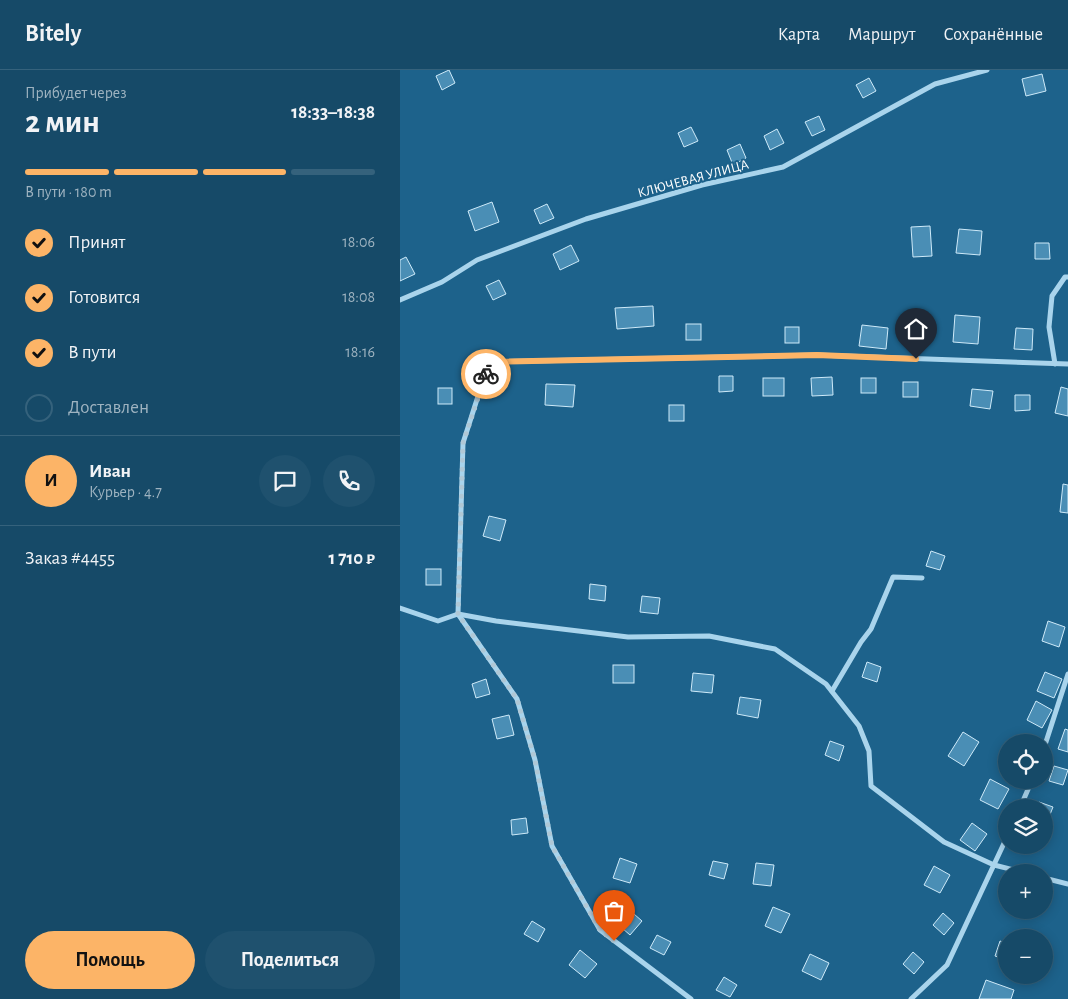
<!DOCTYPE html>
<html lang="ru">
<head>
<meta charset="utf-8">
<style>
	body { margin:0; font-family:"Alegreya Sans",sans-serif; background:#1f516e; color:#f1f3f6; height:100vh; display:flex; flex-direction:column; font-size:19px; white-space:nowrap }
	* { box-sizing:border-box; margin:0 }
	p { font-size:16px; color:#9eb3c0 }
	.icon { flex:none; width:28px; height:28px; fill:none; stroke:currentColor; stroke-width:2; stroke-linecap:round; stroke-linejoin:round }
	.map { position:relative; flex:1; overflow:hidden }
	.sheet { display:flex; flex-direction:column; background:#164a68; width:400px }
	.sheet>* { flex:none }
	.fabs { position:absolute; left:598px; top:664px; display:grid; gap:10px }
	.fabs a { display:grid; place-items:center; width:55px; height:55px; border-radius:50%; background:#164a68; box-shadow:0 2px 12px #0003,0 0 0 1px #35627c; font-size:25px }
	.pin { position:absolute; display:grid; place-items:center; width:42px; height:42px; color:#fff; margin:-51px -21px; border-radius:50% 50% 50% 0; rotate:-45deg; box-shadow:0 0 5px #0007 }
	.pin .icon { rotate:45deg }
	.courier { position:absolute; display:grid; place-items:center; width:50px; height:50px; margin:-25px; border:4px solid #fcb467; border-radius:50%; background:#fff; color:#222; box-shadow:0 1px 6px #0007 }
	.overview em { font-style:normal; font-weight:600 }
	.overview div { display:flex; flex-direction:column-reverse }
	.overview { display:flex; align-items:center; justify-content:space-between; height:85px; padding:0 25px }
	h1 { font-size:32px; font-weight:600; line-height:38px }
	.bar { display:grid; grid-template-columns:repeat(4,1fr); gap:8px 5px; align-content:center; height:60px; padding:0 25px }
	.bar i { height:6px; border-radius:4px; background:#35627c }
	.bar .on { background:#fcb467 }
	.bar p { grid-column:span 4 }
	.line { display:flex; align-items:center; gap:12px; padding:0 25px; border-top:1px solid #35627c }
	.line div { flex:1 }
	.round { display:grid; place-items:center; flex:none; width:52px; height:52px; border-radius:26px; background:#1f516e }
	ol { padding:0 25px; list-style:none }
	li { display:flex; align-items:center; gap:15px; height:55px }
	li p { margin-inline-start:auto }
	li .icon { padding:5px; border-radius:50%; background:#fcb467; color:#111; stroke-width:4 }
	li:last-child { color:#9eb3c0 }
	li i { width:28px; height:28px; border:2px solid #35627c; border-radius:50% }
	.action { display:flex; gap:10px; margin-top:auto; padding:10px 25px }
	.action a { flex:1; height:58px; border-radius:30px; background:#fcb467; color:#111; font-size:20px; font-weight:600; line-height:58px; text-align:center }
	.action a+a { background:#1f516e; color:#f1f3f6 }
	header { display:flex; align-items:center; gap:30px; box-sizing:border-box; height:70px; padding:0 25px; background:#164a68; border-bottom:1px solid #35627c }
	header strong { font-size:24px }
	nav { display:flex; gap:28px; margin-inline-start:auto; font-size:18px }
	main { display:flex; flex:1; min-height:0 }
	.map>svg:first-child { display:block }
	.building { fill:#4a8eb5; stroke:#ceeaf9 }
	.lines { fill:none; stroke-linecap:round; stroke-linejoin:round }
	.minor { stroke:#a9d4ec; stroke-width:5 }
	.done { stroke:#b0c8d6; stroke-width:5; stroke-dasharray:0 9 }
	.route { stroke:#fcb467; stroke-width:6 }
	.labels { text-anchor:middle; stroke-width:4; stroke-linejoin:round; paint-order:stroke }
	.street-label { font-size:14px; fill:#fff; stroke:#1d628b }
</style>
</head>
<body>
<header>
<strong>Bitely</strong>
<nav><a>Карта</a><a>Маршрут</a><a>Сохранённые</a></nav>
</header>
<main>
<section class="sheet">
<div class="overview"><div><h1>2 мин</h1><p>Прибудет через</p></div><em>18:33–18:38</em></div>
<div class="bar"><i class="on"></i><i class="on"></i><i class="on"></i><i></i><p>В пути · 180 m</p></div>
<ol>
<li><svg class="icon" aria-label="check" viewBox="0 0 24 24"><path d="M5 12l5 5 9-10"/></svg>Принят<p>18:06</p></li>
<li><svg class="icon" aria-label="check" viewBox="0 0 24 24"><path d="M5 12l5 5 9-10"/></svg>Готовится<p>18:08</p></li>
<li><svg class="icon" aria-label="check" viewBox="0 0 24 24"><path d="M5 12l5 5 9-10"/></svg>В пути<p>18:16</p></li>
<li><i></i>Доставлен</li>
</ol>
<div class="line" style="height:90px"><b class="round" style="background:#fcb467;color:#111">И</b><div><b>Иван</b><p>Курьер · 4.7</p></div><a class="round"><svg class="icon" aria-label="chat" viewBox="0 0 24 24"><path d="M4 5h16v11H9l-5 4z"/></svg></a><a class="round"><svg class="icon" aria-label="phone" viewBox="0 0 24 24"><path d="M5 4h4l2 5-3 2q2 4 5 5l2-3 5 2v4C11 20 4 13 5 4z"/></svg></a></div>
<div class="line" style="height:65px"><div>Заказ #4455</div><b>1 710 ₽</b></div>
<div class="action"><a>Помощь</a><a>Поделиться</a></div>
</section>
<div class="map">
<svg width="668" height="929" viewBox="0 0 668 929">
	<rect width="100%" height="100%" fill="#1d628b"/>
	<!-- building -->
	<g class="building">
		<polygon points="49,0 55,13 42,20 36,6"/>
		<polygon points="642,4 646,21 626,26 622,9"/>
		<polygon points="469,8 476,21 463,28 456,15"/>
		<polygon points="419,46 425,60 412,66 405,52"/>
		<polygon points="291,57 298,71 284,77 278,63"/>
		<polygon points="377,59 384,73 370,80 364,66"/>
		<polygon points="340,74 346,88 333,95 327,80"/>
		<polygon points="92,132 99,152 75,161 68,141"/>
		<polygon points="147,134 154,148 140,154 134,140"/>
		<polygon points="530,156 532,186 513,187 511,157"/>
		<polygon points="559,159 582,161 580,185 556,183"/>
		<polygon points="635,173 649,173 650,189 635,189"/>
		<polygon points="171,175 179,191 160,200 153,184"/>
		<polygon points="6,187 15,204 0,211 0,190"/>
		<polygon points="99,210 106,224 93,230 86,216"/>
		<polygon points="253,236 254,256 217,259 215,238"/>
		<polygon points="555,245 580,247 578,274 553,272"/>
		<rect x="286" y="254" width="15" height="16"/>
		<polygon points="462,255 488,258 486,279 459,276"/>
		<rect x="385" y="257" width="14" height="16"/>
		<polygon points="616,258 633,259 632,280 614,279"/>
		<polygon points="319,306 333,306 333,321 319,322"/>
		<polygon points="432,307 433,325 412,326 411,308"/>
		<rect x="363" y="308" width="21" height="18"/>
		<rect x="461" y="308" width="15" height="15"/>
		<rect x="503" y="312" width="15" height="15"/>
		<polygon points="146,314 175,315 173,337 145,335"/>
		<polygon points="661,317 668,319 668,346 655,343"/>
		<rect x="38" y="318" width="14" height="16"/>
		<polygon points="572,319 593,321 590,339 570,336"/>
		<polygon points="615,325 630,325 630,340 615,341"/>
		<rect x="269" y="335" width="15" height="16"/>
		<polygon points="663,414 668,415 668,443 660,442"/>
		<polygon points="89,446 106,450 100,471 83,466"/>
		<polygon points="531,481 545,486 540,500 526,496"/>
		<rect x="26" y="499" width="15" height="16"/>
		<polygon points="190,514 206,516 205,531 189,529"/>
		<polygon points="242,526 260,528 258,544 240,542"/>
		<polygon points="648,551 665,557 659,577 642,571"/>
		<polygon points="467,592 481,597 477,612 462,607"/>
		<rect x="213" y="595" width="21" height="18"/>
		<polygon points="645,602 662,609 654,628 637,621"/>
		<polygon points="293,603 314,605 312,623 291,621"/>
		<polygon points="86,609 90,624 76,628 72,614"/>
		<polygon points="340,627 361,630 358,648 337,644"/>
		<polygon points="636,631 652,640 642,658 627,650"/>
		<polygon points="109,645 114,665 97,669 92,649"/>
		<polygon points="665,659 668,660 668,682 658,679"/>
		<polygon points="563,662 579,672 564,696 548,686"/>
		<polygon points="430,671 444,676 439,691 425,685"/>
		<polygon points="654,696 668,700 663,715 649,711"/>
		<polygon points="590,709 609,719 598,739 580,730"/>
		<polygon points="639,732 653,737 647,752 644,751 644,738 637,738"/>
		<polygon points="126,748 128,763 112,765 111,750"/>
		<polygon points="572,753 587,764 575,781 560,770"/>
		<polygon points="220,788 237,794 230,813 213,808"/>
		<polygon points="313,791 328,794 324,809 309,805"/>
		<polygon points="356,793 374,795 371,816 353,814"/>
		<polygon points="534,796 550,805 540,823 524,815"/>
		<polygon points="226,837 242,851 230,865 214,851"/>
		<polygon points="373,837 390,844 381,863 365,856"/>
		<polygon points="543,843 554,853 544,865 533,855"/>
		<polygon points="132,851 145,859 138,872 124,864"/>
		<polygon points="257,865 271,872 264,885 250,878"/>
		<polygon points="600,871 606,873 606,890 595,886"/>
		<polygon points="180,880 197,894 185,908 169,895"/>
		<polygon points="513,882 524,892 514,904 503,894"/>
		<polygon points="410,884 429,893 421,910 402,901"/>
		<polygon points="324,907 337,915 330,927 316,920"/>
		<polygon points="586,910 614,920 611,929 579,929"/>
	</g>
	<g class="lines">
		<!-- minor -->
		<g class="minor">
			<polyline points="0,230 42,212 77,190 186,149 302,115 383,97 535,14 587,0"/>
			<polyline points="655,294 649,257 652,226 665,207 668,207"/>
			<polyline points="0,538 38,551 58,544 96,551 228,567 309,566 375,579 426,614 459,656 469,681 471,716 544,772 594,795 622,802"/>
			<polyline points="432,621 461,572 471,559 493,507 522,508"/>
			<polyline points="644,678 668,604"/>
			<polyline points="620,738 632,710"/>
			<polyline points="644,808 668,814"/>
			<polyline points="291,929 200,860 152,776 135,690 117,629 58,544 63,373 89,292 417,285 668,294"/>
			<polyline points="511,929 547,895 606,769"/>
		</g>
	</g>
	<g class="lines">
		<!-- done -->
		<polyline class="done" points="86,304 63,373 58,544 117,629 135,690 152,776 200,860 214,871"/>
		<!-- route -->
		<polyline class="route" points="86,304 90,292 417,285 516,289"/>
	</g>
	<g class="labels">
		<!-- street labels -->
		<g class="street-label">
			<text transform="translate(293 108) rotate(-15)" y="5">КЛЮЧЕВАЯ УЛИЦА</text>
		</g>
	</g>
</svg>
<div class="fabs">
<a><svg class="icon" aria-label="locate" viewBox="0 0 24 24"><circle cx="12" cy="12" r="6"/><path d="M12 2v4M12 18v4M2 12h4M18 12h4"/></svg></a>
<a><svg class="icon" aria-label="layers" viewBox="0 0 24 24"><path d="M12 4l9 5-9 5-9-5zM3 14l9 5 9-5"/></svg></a>
<a>+</a>
<a>−</a>
</div>
<div class="pin" style="left:214px;top:871px;background:#ea580c"><svg class="icon" aria-label="bag" viewBox="0 0 24 24"><path d="M5 8h14l-1 12H6zM9 8a3 3 0 0 1 6 0"/></svg></div>
<div class="pin" style="left:516px;top:289px;background:#1f2937"><svg class="icon" aria-label="home" viewBox="0 0 24 24"><path d="M3 11l9-7 9 7M6 9v11h12V9"/></svg></div>
<div class="courier" style="left:86px;top:304px"><svg class="icon" aria-label="bike" viewBox="0 0 24 24"><circle cx="6" cy="16" r="4"/><circle cx="18" cy="16" r="4"/><path d="M6 16l4-8h5l3 8M10 8l3 8H6M13 5h3"/></svg></div>
</div>
</main>
</body>
</html>
